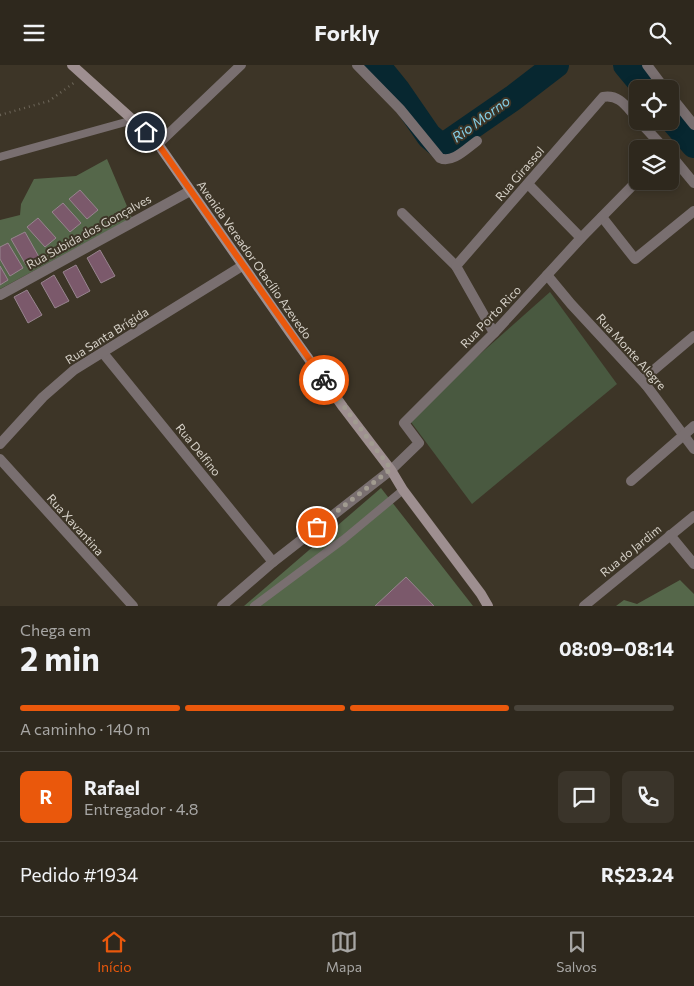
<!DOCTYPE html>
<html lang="pt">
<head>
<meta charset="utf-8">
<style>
	body { margin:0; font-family:Commissioner,sans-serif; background:#3a342a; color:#f1f3f6; height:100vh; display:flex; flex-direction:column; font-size:19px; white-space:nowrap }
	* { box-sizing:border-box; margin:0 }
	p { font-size:16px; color:#a7a6a4 }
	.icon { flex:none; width:28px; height:28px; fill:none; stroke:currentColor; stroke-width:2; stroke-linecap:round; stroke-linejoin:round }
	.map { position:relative; height:541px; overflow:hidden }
	.side { display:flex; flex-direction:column; background:#2e281d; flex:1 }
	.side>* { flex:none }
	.tools { position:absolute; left:629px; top:15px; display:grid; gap:10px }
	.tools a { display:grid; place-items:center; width:50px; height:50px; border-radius:8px; background:#2e281d; box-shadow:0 2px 8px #0003,0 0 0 1px #49443b; font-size:25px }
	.pin { position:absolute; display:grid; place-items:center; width:42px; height:42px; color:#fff; margin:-21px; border:2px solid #fff; border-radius:50%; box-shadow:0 1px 5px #0007 }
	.courier { position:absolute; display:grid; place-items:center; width:50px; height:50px; margin:-25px; border:4px solid #ea580c; border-radius:50%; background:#fff; color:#222; box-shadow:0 1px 6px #0007 }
	.headline em { font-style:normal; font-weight:700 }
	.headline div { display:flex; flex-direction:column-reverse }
	.headline { display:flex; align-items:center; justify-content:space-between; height:85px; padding:0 20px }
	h1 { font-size:32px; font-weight:700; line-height:38px }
	.bar { display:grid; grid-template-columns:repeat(4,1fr); gap:8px 5px; align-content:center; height:60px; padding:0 20px }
	.bar i { height:6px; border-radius:4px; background:#49443b }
	.bar .on { background:#ea580c }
	.bar p { grid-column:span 4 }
	.line { display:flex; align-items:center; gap:12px; padding:0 20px; border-top:1px solid #49443b }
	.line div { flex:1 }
	.round { display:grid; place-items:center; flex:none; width:52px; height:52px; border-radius:8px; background:#3a342a }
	header { display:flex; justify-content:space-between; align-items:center; height:65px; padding:0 20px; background:#2e281d; font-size:22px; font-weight:700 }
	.menu { display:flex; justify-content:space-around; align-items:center; height:70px; border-top:1px solid #49443b; background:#2e281d; font-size:14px; color:#a7a6a4 }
	.menu a { display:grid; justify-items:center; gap:2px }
	.menu .on { color:#ea580c }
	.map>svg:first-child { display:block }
	.green { fill:#495940 }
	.forest { fill:#55674a }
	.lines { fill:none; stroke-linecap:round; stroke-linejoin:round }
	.river { stroke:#072730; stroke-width:26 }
	.building { fill:#7b596b; stroke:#98858f }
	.path { stroke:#6e675a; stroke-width:2.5; stroke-dasharray:1 4; stroke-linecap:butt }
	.service { stroke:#796f70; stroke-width:8 }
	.minor { stroke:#796f70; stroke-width:10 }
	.secondary { stroke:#9e8f90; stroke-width:10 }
	.done { stroke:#a19b90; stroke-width:5; stroke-dasharray:0 9 }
	.route { stroke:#ea580c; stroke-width:6 }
	.labels { text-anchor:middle; stroke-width:4; stroke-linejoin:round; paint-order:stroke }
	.street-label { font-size:12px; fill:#d7d2c9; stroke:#3d3527 }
	.water-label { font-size:14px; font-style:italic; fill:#84cde5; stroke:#3d3527 }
</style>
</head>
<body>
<header><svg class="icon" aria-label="menu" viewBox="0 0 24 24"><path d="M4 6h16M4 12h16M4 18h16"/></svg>Forkly<svg class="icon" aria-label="search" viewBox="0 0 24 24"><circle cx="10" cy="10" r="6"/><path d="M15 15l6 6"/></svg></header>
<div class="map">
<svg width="694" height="541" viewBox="0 0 694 541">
	<rect width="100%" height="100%" fill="#3d3527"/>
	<!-- green -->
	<polygon class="green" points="550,227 617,319 472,439 408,353"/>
	<!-- forest -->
	<g class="forest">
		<polygon points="107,94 132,153 0,224 0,155 20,150 21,139 34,114 76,111"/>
		<polygon points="381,423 473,541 244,541"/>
		<polygon points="680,515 694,529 694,541 616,541 624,535 637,539"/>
	</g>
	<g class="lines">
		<!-- river -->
		<g class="river">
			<polyline points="377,0 398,26 429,71 442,82 513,33 556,0"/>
			<polyline points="626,0 646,24"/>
			<polyline points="670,52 694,80"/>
		</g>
	</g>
	<!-- building -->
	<g class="building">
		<polygon points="80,125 98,145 87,154 69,134"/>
		<polygon points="63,138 81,158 70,167 52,147"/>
		<polygon points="38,153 56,173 45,182 27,162"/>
		<polygon points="25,167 39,192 26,200 11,174"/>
		<polygon points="8,178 23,203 10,211 0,194 0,182"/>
		<polygon points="100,185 115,211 101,218 87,193"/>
		<polygon points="76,200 90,226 77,233 63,207"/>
		<polygon points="0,201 8,215 0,220"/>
		<polygon points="54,210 69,236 55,243 41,218"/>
		<polygon points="27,225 42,250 28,258 14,232"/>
		<polygon points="406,512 434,541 375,541"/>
	</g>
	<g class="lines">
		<!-- path -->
		<polyline class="path" points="0,50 49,36 75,17"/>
		<!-- service -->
		<g class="service">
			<polyline points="0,92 133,55"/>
			<polyline points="254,541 344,474 403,425"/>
		</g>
		<!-- minor -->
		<g class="minor">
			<path d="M357,0L400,44L440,93C452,99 467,83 477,76"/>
			<polyline points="647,0 665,24"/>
			<polyline points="670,30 694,60"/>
			<polyline points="639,56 665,84"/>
			<polyline points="158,79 241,0"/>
			<polyline points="670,89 694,118"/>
			<polyline points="528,119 581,173"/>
			<polyline points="402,148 456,201 494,268"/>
			<polyline points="602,152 635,194 694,146"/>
			<path d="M456,201L603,32C620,29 627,43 638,54"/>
			<polyline points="547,210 571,239 646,320 694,384"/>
			<polyline points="0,230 190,126"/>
			<polyline points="103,288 273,497"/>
			<polyline points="646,320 645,315 649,309 694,271"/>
			<polyline points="0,379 43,332 74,305 242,201"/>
			<polyline points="0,394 133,541"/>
			<polyline points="631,416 694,361"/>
			<polyline points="670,470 694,499"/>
			<polyline points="222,541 273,497 391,405 419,378 404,358 494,268 581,173 638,115"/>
			<polyline points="584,541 694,451"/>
		</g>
		<!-- secondary -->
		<polyline class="secondary" points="72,0 133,55 158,79 291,269 343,342 391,405 403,425 481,529 488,541"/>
	</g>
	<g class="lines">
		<!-- done -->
		<polyline class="done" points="317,462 391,404 324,315"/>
		<!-- route -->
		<polyline class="route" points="146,67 158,79 324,315"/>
	</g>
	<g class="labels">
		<!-- street labels -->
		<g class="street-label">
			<text transform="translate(520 109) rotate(-49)" y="4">Rua Girassol</text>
			<text transform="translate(89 167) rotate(-29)" y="4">Rua Subida dos Gonçalves</text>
			<text transform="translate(254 195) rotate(55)" y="4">Avenida Vereador Otacílio Azevedo</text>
			<text transform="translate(491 252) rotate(-46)" y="4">Rua Porto Rico</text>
			<text transform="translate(107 271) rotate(-32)" y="4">Rua Santa Brígida</text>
			<text transform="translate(631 287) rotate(48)" y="4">Rua Monte Alegre</text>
			<text transform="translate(198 385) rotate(51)" y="4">Rua Delfino</text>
			<text transform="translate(75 460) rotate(48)" y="4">Rua Xavantina</text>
			<text transform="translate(631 486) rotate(-39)" y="4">Rua do Jardim</text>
		</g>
		<!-- water labels -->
		<g class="water-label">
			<text transform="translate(481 54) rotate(-36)" y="5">Rio Morno</text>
		</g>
	</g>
</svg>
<div class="tools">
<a><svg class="icon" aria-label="locate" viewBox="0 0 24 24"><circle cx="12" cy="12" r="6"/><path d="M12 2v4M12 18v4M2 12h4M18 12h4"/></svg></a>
<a><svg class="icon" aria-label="layers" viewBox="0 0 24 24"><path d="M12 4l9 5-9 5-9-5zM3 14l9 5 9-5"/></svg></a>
</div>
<div class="pin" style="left:317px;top:462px;background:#ea580c"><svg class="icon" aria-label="bag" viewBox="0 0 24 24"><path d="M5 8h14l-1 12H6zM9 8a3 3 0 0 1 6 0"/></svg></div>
<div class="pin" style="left:146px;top:67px;background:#1f2937"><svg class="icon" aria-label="home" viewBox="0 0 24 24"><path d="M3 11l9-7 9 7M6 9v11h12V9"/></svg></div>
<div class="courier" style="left:324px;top:315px"><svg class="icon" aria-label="bike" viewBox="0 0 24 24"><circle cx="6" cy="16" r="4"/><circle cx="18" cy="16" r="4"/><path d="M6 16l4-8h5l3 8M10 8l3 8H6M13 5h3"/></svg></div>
</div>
<section class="side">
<div class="headline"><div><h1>2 min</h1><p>Chega em</p></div><em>08:09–08:14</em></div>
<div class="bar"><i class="on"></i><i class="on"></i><i class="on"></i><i></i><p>A caminho · 140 m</p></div>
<div class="line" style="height:90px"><b class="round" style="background:#ea580c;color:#fff">R</b><div><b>Rafael</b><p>Entregador · 4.8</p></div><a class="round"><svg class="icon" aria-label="chat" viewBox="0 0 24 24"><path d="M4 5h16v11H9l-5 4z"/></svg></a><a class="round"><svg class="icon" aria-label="phone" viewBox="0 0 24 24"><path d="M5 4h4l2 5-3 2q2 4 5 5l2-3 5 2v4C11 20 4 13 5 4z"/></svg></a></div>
<div class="line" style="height:65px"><div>Pedido #1934</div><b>R$23.24</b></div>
</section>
<nav class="menu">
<a class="on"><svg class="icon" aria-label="home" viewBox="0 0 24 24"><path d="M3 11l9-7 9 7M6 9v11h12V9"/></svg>Início</a>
<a><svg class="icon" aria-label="map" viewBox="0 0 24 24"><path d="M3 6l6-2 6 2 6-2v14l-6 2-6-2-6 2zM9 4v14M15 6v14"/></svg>Mapa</a>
<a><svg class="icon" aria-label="saved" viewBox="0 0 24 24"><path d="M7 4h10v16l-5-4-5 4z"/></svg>Salvos</a>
</nav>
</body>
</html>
